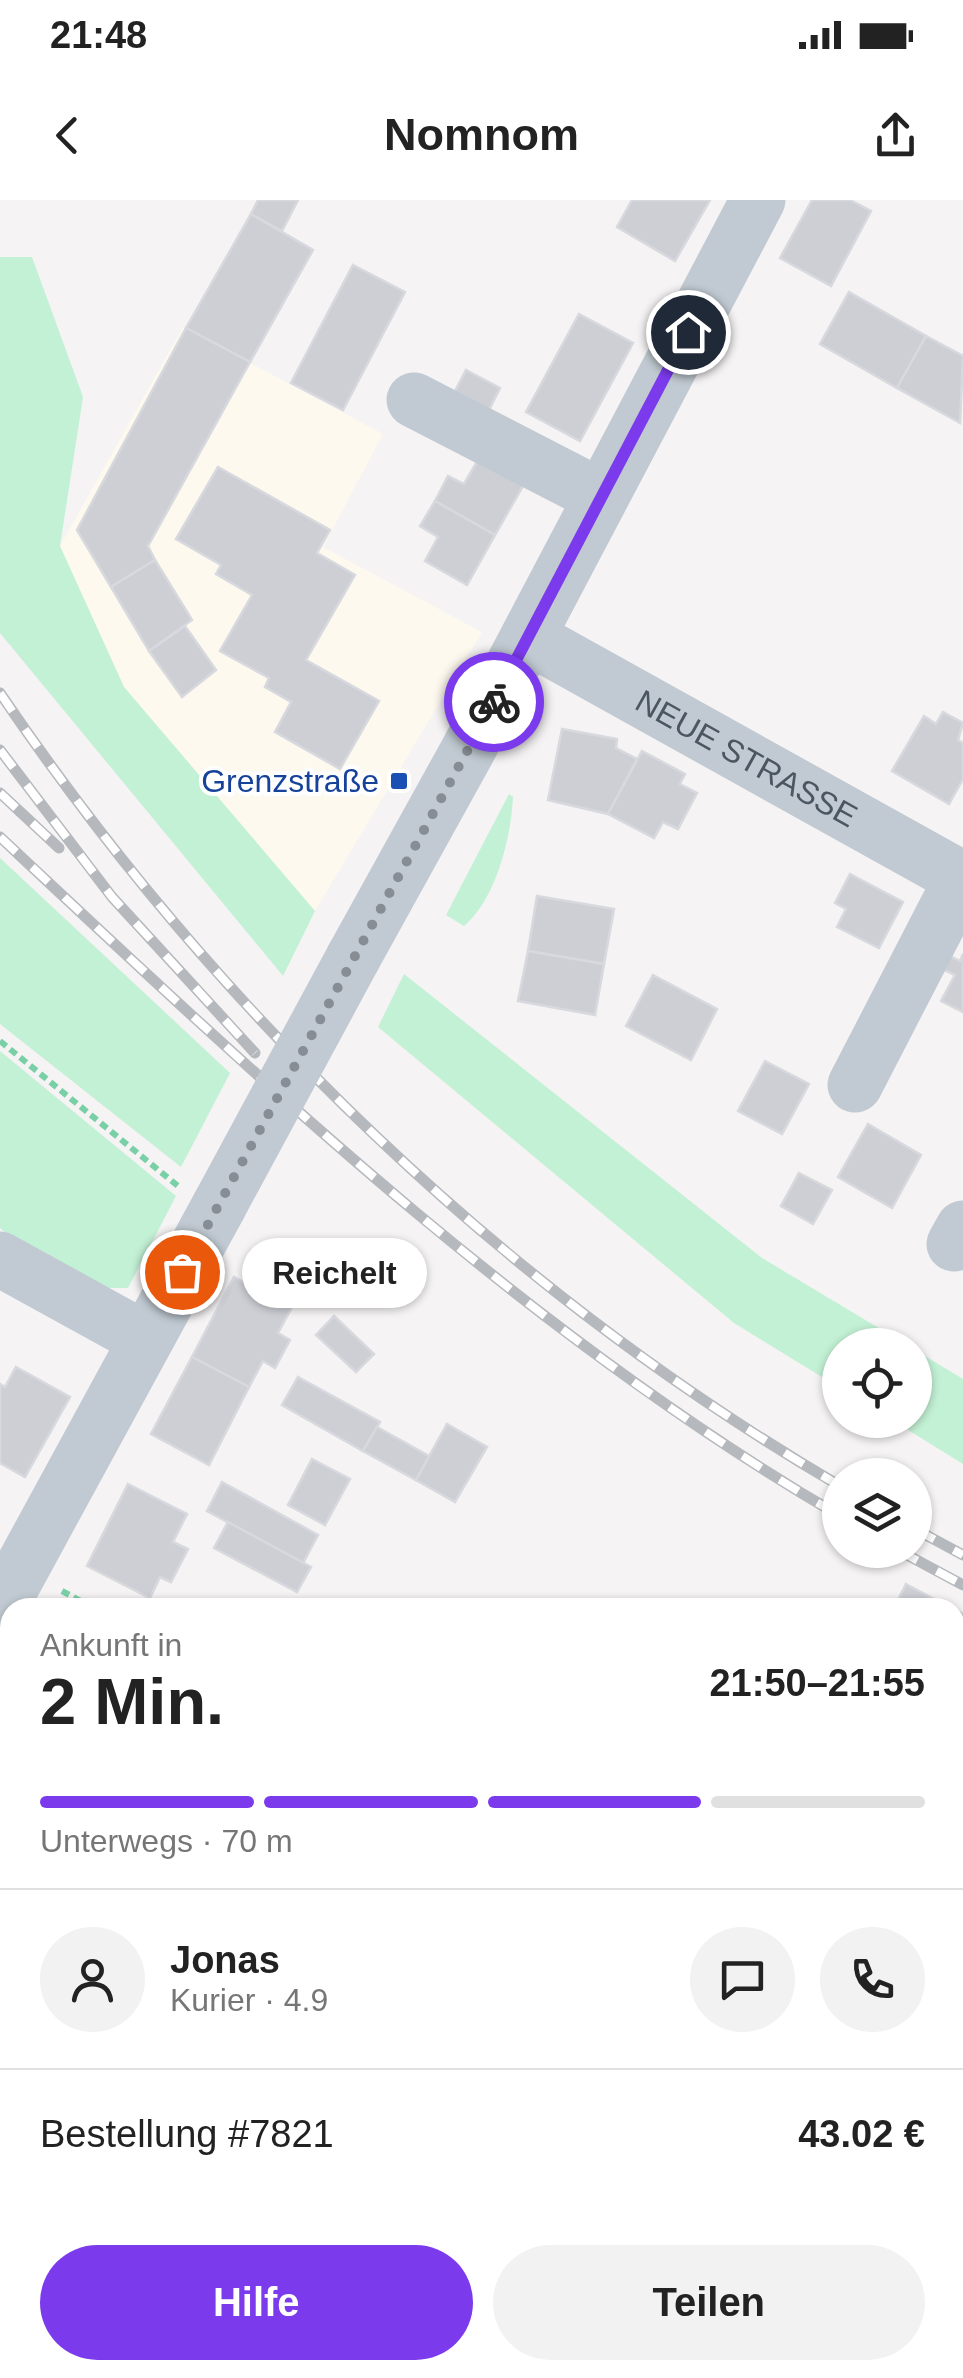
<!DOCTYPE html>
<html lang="de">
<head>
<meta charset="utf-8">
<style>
	body { margin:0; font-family:Arial,sans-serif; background:#f2f2f2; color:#222; height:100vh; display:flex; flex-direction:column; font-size:38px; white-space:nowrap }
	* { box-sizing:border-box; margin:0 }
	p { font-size:32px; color:#767676 }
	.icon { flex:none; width:55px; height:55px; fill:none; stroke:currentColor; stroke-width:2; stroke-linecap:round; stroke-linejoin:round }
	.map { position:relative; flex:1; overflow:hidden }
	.panel { position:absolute; left:0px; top:1398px; width:965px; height:782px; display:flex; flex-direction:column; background:#fff; border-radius:30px 30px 0 0; box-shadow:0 2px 8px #0004 }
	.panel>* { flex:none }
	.buttons { position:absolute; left:822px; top:1128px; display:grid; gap:20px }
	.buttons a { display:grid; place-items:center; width:110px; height:110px; border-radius:50%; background:#fff; box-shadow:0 2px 8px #0004; font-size:50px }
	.pin { position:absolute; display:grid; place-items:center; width:85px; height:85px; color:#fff; margin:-42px; border:5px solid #fff; border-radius:50%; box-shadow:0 2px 10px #0007 }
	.courier { position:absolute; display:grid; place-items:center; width:100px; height:100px; margin:-50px; border:8px solid #7c3aed; border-radius:50%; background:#fff; color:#222; box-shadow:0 2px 12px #0007 }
	.bubble { position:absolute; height:70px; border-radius:35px; background:#fff; box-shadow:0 2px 8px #0004; font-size:32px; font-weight:700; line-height:70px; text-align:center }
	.head em { font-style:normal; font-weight:700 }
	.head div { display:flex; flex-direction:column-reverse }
	.head { display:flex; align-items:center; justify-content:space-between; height:170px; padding:0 40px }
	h1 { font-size:65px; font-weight:700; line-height:75px }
	.bar { display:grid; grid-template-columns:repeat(4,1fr); gap:15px 10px; align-content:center; height:120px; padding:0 40px }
	.bar i { height:12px; border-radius:8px; background:#e0e0e0 }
	.bar .current { background:#7c3aed }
	.bar p { grid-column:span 4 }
	.line { display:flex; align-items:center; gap:25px; padding:0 40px; border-top:2px solid #e0e0e0 }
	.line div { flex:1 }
	.round { display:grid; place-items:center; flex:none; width:105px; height:105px; border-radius:52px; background:#f2f2f2 }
	.primary-button { display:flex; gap:20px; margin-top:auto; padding:20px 40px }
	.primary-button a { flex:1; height:115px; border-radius:60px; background:#7c3aed; color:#fff; font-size:40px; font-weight:700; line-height:115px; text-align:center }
	.primary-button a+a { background:#f2f2f2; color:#222 }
	.status { display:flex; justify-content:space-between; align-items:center; height:70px; padding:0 50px; background:#fff; direction:ltr }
	.status svg { height:28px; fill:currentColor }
	header { display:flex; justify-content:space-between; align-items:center; height:130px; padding:0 40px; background:#fff; font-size:45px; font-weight:700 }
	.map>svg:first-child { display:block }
	.commercial { fill:#fdf9ef }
	.green { fill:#c3f1d5 }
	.building { fill:#cdcfd5; stroke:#d7d9de; stroke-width:2.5 }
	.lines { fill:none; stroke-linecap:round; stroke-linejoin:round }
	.path { stroke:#7ad0a6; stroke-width:6; stroke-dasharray:8 5; stroke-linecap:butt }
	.minor { stroke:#c1cad2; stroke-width:55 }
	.rail-casing { stroke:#b5b8bd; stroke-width:11 }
	.rail { stroke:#fff; stroke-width:8; stroke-dasharray:22; stroke-linecap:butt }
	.minor-bridge { stroke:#c1cad2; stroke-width:55 }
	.done { stroke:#868d94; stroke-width:10; stroke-dasharray:0 18 }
	.route { stroke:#7c3aed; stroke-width:12 }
	.transit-dot { fill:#1a4fb4; stroke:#fff; stroke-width:4 }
	.labels { text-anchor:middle; stroke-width:8; stroke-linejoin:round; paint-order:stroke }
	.street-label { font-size:32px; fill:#4a5661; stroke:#fff }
	.transit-label { font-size:32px; fill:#164399; stroke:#fff; text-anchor:end }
</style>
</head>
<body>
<div class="status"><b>21:48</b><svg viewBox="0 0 49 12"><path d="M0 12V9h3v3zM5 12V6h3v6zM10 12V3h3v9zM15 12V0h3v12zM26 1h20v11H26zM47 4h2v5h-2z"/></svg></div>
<header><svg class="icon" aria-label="back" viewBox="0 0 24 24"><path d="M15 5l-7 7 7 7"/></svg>Nomnom<svg class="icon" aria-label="share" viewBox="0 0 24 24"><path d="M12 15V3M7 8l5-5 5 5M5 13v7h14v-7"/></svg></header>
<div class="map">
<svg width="963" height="2178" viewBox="0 0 963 2178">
	<rect width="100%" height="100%" fill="#f5f3f3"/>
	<!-- commercial -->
	<polygon class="commercial" points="183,127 383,234 323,347 482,432 315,711 124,487 60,346"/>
	<!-- green -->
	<g class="green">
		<polygon points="0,57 32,57 83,197 60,346 124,487 315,711 283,776 0,433"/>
		<path d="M509,594L513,597C511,638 496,699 464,726L446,715Z"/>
		<polygon points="0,658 230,873 181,967 0,824"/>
		<polygon points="404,774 762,1058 907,1145 840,1145 840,1188 734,1123 378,827"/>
		<polygon points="0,851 176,996 128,1088 95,1088 14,1042 0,1028"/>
		<polygon points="915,1150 963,1179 963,1264 892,1220 915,1220"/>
	</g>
	<!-- building -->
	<g class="building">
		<polygon points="258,0 298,0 282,31 251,14"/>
		<polygon points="632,0 710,0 675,61 617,27"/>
		<polygon points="812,0 850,0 871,11 831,86 780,58"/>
		<polygon points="251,14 313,50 250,162 186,128"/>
		<polygon points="353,65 405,92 343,210 291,183"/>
		<polygon points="849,92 926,136 897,188 820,144"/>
		<polygon points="579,114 633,143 580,241 526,212"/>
		<polygon points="186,128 250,162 148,346 155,360 111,387 77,330"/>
		<polygon points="926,136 963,156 960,223 897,188"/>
		<polygon points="466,170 500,188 486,216 451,199"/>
		<polygon points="478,260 523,286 495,335 435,301 448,276 464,284"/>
		<polygon points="218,267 330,330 317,353 355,375 306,460 379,501 340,569 275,532 291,502 265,487 269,478 220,451 252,395 216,374 221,365 176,339"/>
		<polygon points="435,301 495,335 467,385 425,361 438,337 420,326"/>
		<polygon points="155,360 192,420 149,451 111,387"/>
		<polygon points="185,426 216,470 182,497 149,451"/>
		<polygon points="943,512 963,523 958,540 963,543 963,579 949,604 892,571 924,516 936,524"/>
		<polygon points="562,529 617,539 616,548 637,559 608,614 548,600"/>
		<polygon points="642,551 685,574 680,584 697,593 678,629 663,622 654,638 608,614"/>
		<polygon points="850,674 903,702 879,748 837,727 846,709 835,703"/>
		<polygon points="537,696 614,709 604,764 528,751"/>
		<polygon points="528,751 604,764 595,815 518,801"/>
		<polygon points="944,753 960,761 963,754 963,812 941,801 955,775 938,767"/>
		<polygon points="653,775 717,809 691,860 626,826"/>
		<polygon points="765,861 809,884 782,934 738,911"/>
		<polygon points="868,924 921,955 892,1008 838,977"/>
		<polygon points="799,973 832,990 813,1024 781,1006"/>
		<polygon points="234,1077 292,1107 278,1133 290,1140 275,1168 263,1161 249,1187 192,1157"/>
		<polygon points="334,1116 374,1154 356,1172 316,1135"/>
		<polygon points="192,1157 249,1187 209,1265 151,1234"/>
		<polygon points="16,1167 70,1197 25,1277 0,1263 0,1184 5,1187"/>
		<polygon points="298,1177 380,1222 363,1251 282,1205"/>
		<polygon points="447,1224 487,1247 455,1302 416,1280"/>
		<polygon points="377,1227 429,1256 416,1280 363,1251"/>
		<polygon points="312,1259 350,1279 325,1325 288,1305"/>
		<polygon points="222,1282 318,1335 303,1363 207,1311"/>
		<polygon points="128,1284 187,1314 173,1342 188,1349 171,1382 160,1377 150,1398 87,1366"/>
		<polygon points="228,1322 311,1367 297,1392 214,1348"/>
		<polygon points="906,1384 951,1408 894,1408"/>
		<polygon points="955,1409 963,1414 963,1446 956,1460"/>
		<polygon points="0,1551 10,1556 10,1655 0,1650"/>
		<polygon points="0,1747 10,1753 10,1802 0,1797"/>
		<polygon points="391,2170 431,2170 447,2178 387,2178"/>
	</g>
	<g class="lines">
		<!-- path -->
		<g class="path">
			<polyline points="0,841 178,986"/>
			<polyline points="62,1391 94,1408"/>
		</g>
		<!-- minor -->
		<g class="minor">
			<polyline points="414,200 600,296"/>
			<path id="s1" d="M528,437L963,679"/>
			<polyline points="353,758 467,552 758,0"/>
			<polyline points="855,885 962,678"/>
			<polyline points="954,1044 963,1028"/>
			<polyline points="0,1059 145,1139"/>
			<polyline points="0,1408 219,1006"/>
			<polyline points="955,1824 963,1828"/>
			<polyline points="0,2162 10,2142"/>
			<polyline points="719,2170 734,2178"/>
			<polyline points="496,2178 500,2170"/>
		</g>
		<!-- rail casing -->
		<g class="rail-casing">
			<g id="rail">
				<path d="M0,493C217,813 505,1090 840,1286"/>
				<polyline points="0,550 112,697 255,853"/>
				<polyline points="0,593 59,648"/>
				<path d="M0,637C263,883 528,1134 840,1316"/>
				<polyline points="915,1329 963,1355"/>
				<polyline points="898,1350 963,1385"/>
			</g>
		</g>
		<!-- rail -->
		<use href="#rail" class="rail"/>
		<!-- minor-bridge -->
		<polyline class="minor-bridge" points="219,1006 353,758"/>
	</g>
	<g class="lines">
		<!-- done -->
		<polyline class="done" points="182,1072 494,502"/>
		<!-- route -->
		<polyline class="route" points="494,502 688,132"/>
	</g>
	<!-- markers -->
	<rect class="transit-dot" x="389" y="571" width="20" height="20" rx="5"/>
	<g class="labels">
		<!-- street labels -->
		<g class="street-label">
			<text dy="11" stroke="none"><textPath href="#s1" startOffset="250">NEUE STRASSE</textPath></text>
		</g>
		<!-- transit labels -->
		<g class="transit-label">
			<text x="379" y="592">Grenzstraße</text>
		</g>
	</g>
</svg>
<div class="buttons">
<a><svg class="icon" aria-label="locate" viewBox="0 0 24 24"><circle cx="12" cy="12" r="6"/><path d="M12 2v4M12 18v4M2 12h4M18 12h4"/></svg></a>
<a><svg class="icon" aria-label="layers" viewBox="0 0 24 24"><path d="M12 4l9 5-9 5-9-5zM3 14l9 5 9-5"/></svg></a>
</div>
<div class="pin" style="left:182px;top:1072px;background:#ea580c"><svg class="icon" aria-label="bag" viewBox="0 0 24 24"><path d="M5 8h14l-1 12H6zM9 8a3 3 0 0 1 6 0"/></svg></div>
<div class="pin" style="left:688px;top:132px;background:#1f2937"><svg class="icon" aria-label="home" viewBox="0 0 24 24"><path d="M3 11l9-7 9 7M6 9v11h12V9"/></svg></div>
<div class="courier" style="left:494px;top:502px"><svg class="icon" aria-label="bike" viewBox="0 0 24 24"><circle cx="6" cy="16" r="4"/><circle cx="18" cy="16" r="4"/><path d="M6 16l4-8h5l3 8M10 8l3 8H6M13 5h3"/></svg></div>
<div class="bubble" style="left:242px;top:1038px;width:185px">Reichelt</div>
<section class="panel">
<div class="head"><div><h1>2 Min.</h1><p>Ankunft in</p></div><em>21:50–21:55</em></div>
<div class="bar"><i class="current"></i><i class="current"></i><i class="current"></i><i></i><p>Unterwegs · 70 m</p></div>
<div class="line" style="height:180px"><a class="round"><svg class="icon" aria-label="person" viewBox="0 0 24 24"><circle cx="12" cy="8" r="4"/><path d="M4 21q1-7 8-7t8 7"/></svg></a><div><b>Jonas</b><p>Kurier · 4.9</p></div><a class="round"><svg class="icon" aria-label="chat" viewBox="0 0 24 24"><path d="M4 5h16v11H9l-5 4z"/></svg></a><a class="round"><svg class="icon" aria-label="phone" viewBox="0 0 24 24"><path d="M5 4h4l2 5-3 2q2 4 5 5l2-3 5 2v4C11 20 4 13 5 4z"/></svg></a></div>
<div class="line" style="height:130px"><div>Bestellung #7821</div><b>43.02 €</b></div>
<div class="primary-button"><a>Hilfe</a><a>Teilen</a></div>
</section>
</div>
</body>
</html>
